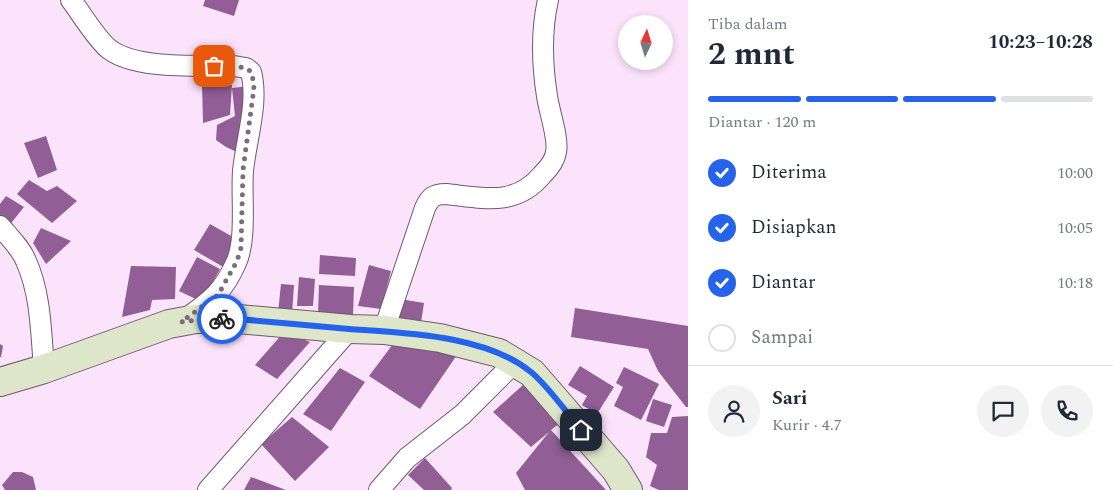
<!DOCTYPE html>
<html lang="id">
<head>
<meta charset="utf-8">
<style>
	body { margin:0; font-family:Spectral,serif; background:#f2f2f3; color:#1f2937; height:100vh; display:flex; flex-direction:column; font-size:19px; white-space:nowrap }
	* { box-sizing:border-box; margin:0 }
	p { font-size:16px; color:#747a83 }
	.icon { flex:none; width:28px; height:28px; fill:none; stroke:currentColor; stroke-width:2; stroke-linecap:round; stroke-linejoin:round }
	.map { position:relative; flex:1; overflow:hidden }
	.panel { display:flex; flex-direction:column; background:#fff; width:425px }
	.panel>* { flex:none }
	.needle { width:32px; rotate:4deg }
	.tools { position:absolute; left:618px; top:15px; display:grid; gap:10px }
	.tools a { display:grid; place-items:center; width:55px; height:55px; border-radius:50%; background:#fff; box-shadow:0 2px 8px #0003; font-size:25px }
	.pin { position:absolute; display:grid; place-items:center; width:42px; height:42px; color:#fff; margin:-21px; border-radius:10px; box-shadow:0 2px 8px #0006 }
	.courier { position:absolute; display:grid; place-items:center; width:50px; height:50px; margin:-25px; border:4px solid #2563eb; border-radius:50%; background:#fff; color:#222; box-shadow:0 1px 6px #0007 }
	.summary em { font-style:normal; font-weight:700 }
	.summary div { display:flex; flex-direction:column-reverse }
	.summary { display:flex; align-items:center; justify-content:space-between; height:85px; padding:0 20px }
	h1 { font-size:32px; font-weight:700; line-height:38px }
	.bar { display:grid; grid-template-columns:repeat(4,1fr); gap:8px 5px; align-content:center; height:60px; padding:0 20px }
	.bar i { height:6px; border-radius:4px; background:#e0e1e3 }
	.bar .current { background:#2563eb }
	.bar p { grid-column:span 4 }
	.line { display:flex; align-items:center; gap:12px; padding:0 20px; border-top:1px solid #e0e1e3 }
	.line div { flex:1 }
	.round { display:grid; place-items:center; flex:none; width:52px; height:52px; border-radius:26px; background:#f2f2f3 }
	ol { padding:0 20px; list-style:none }
	li { display:flex; align-items:center; gap:15px; height:55px }
	li p { margin-inline-start:auto }
	li .icon { padding:5px; border-radius:50%; background:#2563eb; color:#fff; stroke-width:4 }
	li:last-child { color:#747a83 }
	li i { width:28px; height:28px; border:2px solid #e0e1e3; border-radius:50% }
	main { display:flex; flex:1; min-height:0 }
	.map>svg:first-child { display:block }
	.building { fill:#915e95 }
	.lines { fill:none; stroke-linecap:round; stroke-linejoin:round }
	.street-casing { stroke:#6e5a6f; stroke-width:22 }
	.secondary-casing { stroke:#6e5a6f; stroke-width:30 }
	.street { stroke:#fff; stroke-width:20 }
	.secondary { stroke:#dee6ca; stroke-width:28 }
	.done { stroke:#7c6d7c; stroke-width:5; stroke-dasharray:0 9 }
	.route { stroke:#2563eb; stroke-width:6 }
</style>
</head>
<body>
<main>
<div class="map">
<svg width="688" height="490" viewBox="0 0 688 490">
	<rect width="100%" height="100%" fill="#fbe3fc"/>
	<!-- building -->
	<g class="building">
		<polygon points="205,0 239,0 234,16 203,6"/>
		<polygon points="202,85 232,85 230,115 203,123"/>
		<polygon points="249,86 241,154 226,147 216,140 217,125 235,116 232,88"/>
		<polygon points="46,136 57,170 38,178 24,143"/>
		<polygon points="29,180 47,191 57,186 77,201 52,223 17,194"/>
		<polygon points="6,196 24,207 8,227 0,217 0,204"/>
		<polygon points="210,224 240,241 225,268 194,250"/>
		<polygon points="41,228 71,241 46,264 33,243"/>
		<polygon points="320,255 356,258 355,276 319,274"/>
		<polygon points="197,257 220,269 202,302 179,291"/>
		<polygon points="369,265 391,271 381,309 358,306"/>
		<polygon points="131,266 176,267 175,299 152,300 150,310 122,317"/>
		<polygon points="299,277 315,279 313,306 297,306"/>
		<polygon points="281,284 294,285 292,314 278,313"/>
		<polygon points="319,285 354,287 353,315 318,314"/>
		<polygon points="400,299 424,303 421,323 397,319"/>
		<polygon points="575,308 688,326 688,407 686,407 658,371 648,349 571,337"/>
		<polygon points="284,332 310,342 277,379 255,365"/>
		<polygon points="0,344 3,346 1,357 0,357"/>
		<polygon points="393,344 459,352 420,409 369,376"/>
		<polygon points="580,366 614,387 597,414 582,405 587,396 568,385"/>
		<polygon points="624,367 659,384 641,420 614,406 623,387 616,383"/>
		<polygon points="340,368 365,382 331,431 303,414"/>
		<polygon points="524,384 561,422 551,430 606,490 525,490 516,473 549,432 531,447 493,412"/>
		<polygon points="653,399 672,405 664,427 646,421"/>
		<polygon points="688,416 688,490 659,490 650,486 657,465 646,457 651,433 667,433 672,417"/>
		<polygon points="292,417 329,447 295,481 261,444"/>
		<polygon points="425,458 452,488 451,490 424,490 408,475"/>
		<polygon points="13,472 22,472 33,477 36,490 5,490 2,485"/>
		<polygon points="251,477 286,490 244,490"/>
	</g>
	<g class="lines">
		<!-- street casing -->
		<g class="street-casing">
			<g id="street">
				<path d="M71,0C81,13 97,40 109,49C136,70 199,65 234,66L246,68L251,72C259,102 246,140 243,171C241,197 247,239 236,263C222,294 210,301 183,321"/>
				<path d="M0,226C9,237 21,248 26,261C41,294 41,333 44,369"/>
				<path d="M384,330L425,208C430,197 434,194 446,194C483,198 515,207 542,175C548,169 555,161 556,152C559,139 549,111 547,96C542,64 541,31 548,0"/>
				<polyline points="208,490 350,329"/>
				<polyline points="379,490 407,458 462,415 515,362"/>
			</g>
		</g>
		<!-- secondary casing -->
		<g class="secondary-casing">
			<polyline id="secondary" points="0,382 44,369 169,324 196,319 238,319 350,329 384,330 440,338 499,353 532,373 616,470 628,490"/>
		</g>
		<!-- street -->
		<use href="#street" class="street"/>
		<!-- secondary -->
		<use href="#secondary" class="secondary"/>
	</g>
	<g class="lines">
		<!-- done -->
		<path class="done" d="M214,66C222,66 246,65 251,72C253,76 253,83 254,88L243,170L241,248L237,261L218,295L181,322L196,320L222,319"/>
		<!-- route -->
		<path class="route" d="M222,319H238C275,322 312,326 349,329C405,333 486,335 531,372C548,386 567,413 581,430"/>
	</g>
</svg>
<div class="tools">
<a><svg class="needle" viewBox="-14 -14 28 28"><path d="M0-13l5 13h-10z" fill="#e53935"/><path d="M0 13l5-13h-10z" fill="#747a83"/></svg></a>
</div>
<div class="pin" style="left:214px;top:66px;background:#ea580c"><svg class="icon" aria-label="bag" viewBox="0 0 24 24"><path d="M5 8h14l-1 12H6zM9 8a3 3 0 0 1 6 0"/></svg></div>
<div class="pin" style="left:581px;top:430px;background:#1f2937"><svg class="icon" aria-label="home" viewBox="0 0 24 24"><path d="M3 11l9-7 9 7M6 9v11h12V9"/></svg></div>
<div class="courier" style="left:222px;top:319px"><svg class="icon" aria-label="bike" viewBox="0 0 24 24"><circle cx="6" cy="16" r="4"/><circle cx="18" cy="16" r="4"/><path d="M6 16l4-8h5l3 8M10 8l3 8H6M13 5h3"/></svg></div>
</div>
<section class="panel">
<div class="summary"><div><h1>2 mnt</h1><p>Tiba dalam</p></div><em>10:23–10:28</em></div>
<div class="bar"><i class="current"></i><i class="current"></i><i class="current"></i><i></i><p>Diantar · 120 m</p></div>
<ol>
<li><svg class="icon" aria-label="check" viewBox="0 0 24 24"><path d="M5 12l5 5 9-10"/></svg>Diterima<p>10:00</p></li>
<li><svg class="icon" aria-label="check" viewBox="0 0 24 24"><path d="M5 12l5 5 9-10"/></svg>Disiapkan<p>10:05</p></li>
<li><svg class="icon" aria-label="check" viewBox="0 0 24 24"><path d="M5 12l5 5 9-10"/></svg>Diantar<p>10:18</p></li>
<li><i></i>Sampai</li>
</ol>
<div class="line" style="height:90px"><a class="round"><svg class="icon" aria-label="person" viewBox="0 0 24 24"><circle cx="12" cy="8" r="4"/><path d="M4 21q1-7 8-7t8 7"/></svg></a><div><b>Sari</b><p>Kurir · 4.7</p></div><a class="round"><svg class="icon" aria-label="chat" viewBox="0 0 24 24"><path d="M4 5h16v11H9l-5 4z"/></svg></a><a class="round"><svg class="icon" aria-label="phone" viewBox="0 0 24 24"><path d="M5 4h4l2 5-3 2q2 4 5 5l2-3 5 2v4C11 20 4 13 5 4z"/></svg></a></div>
</section>
</main>
</body>
</html>
